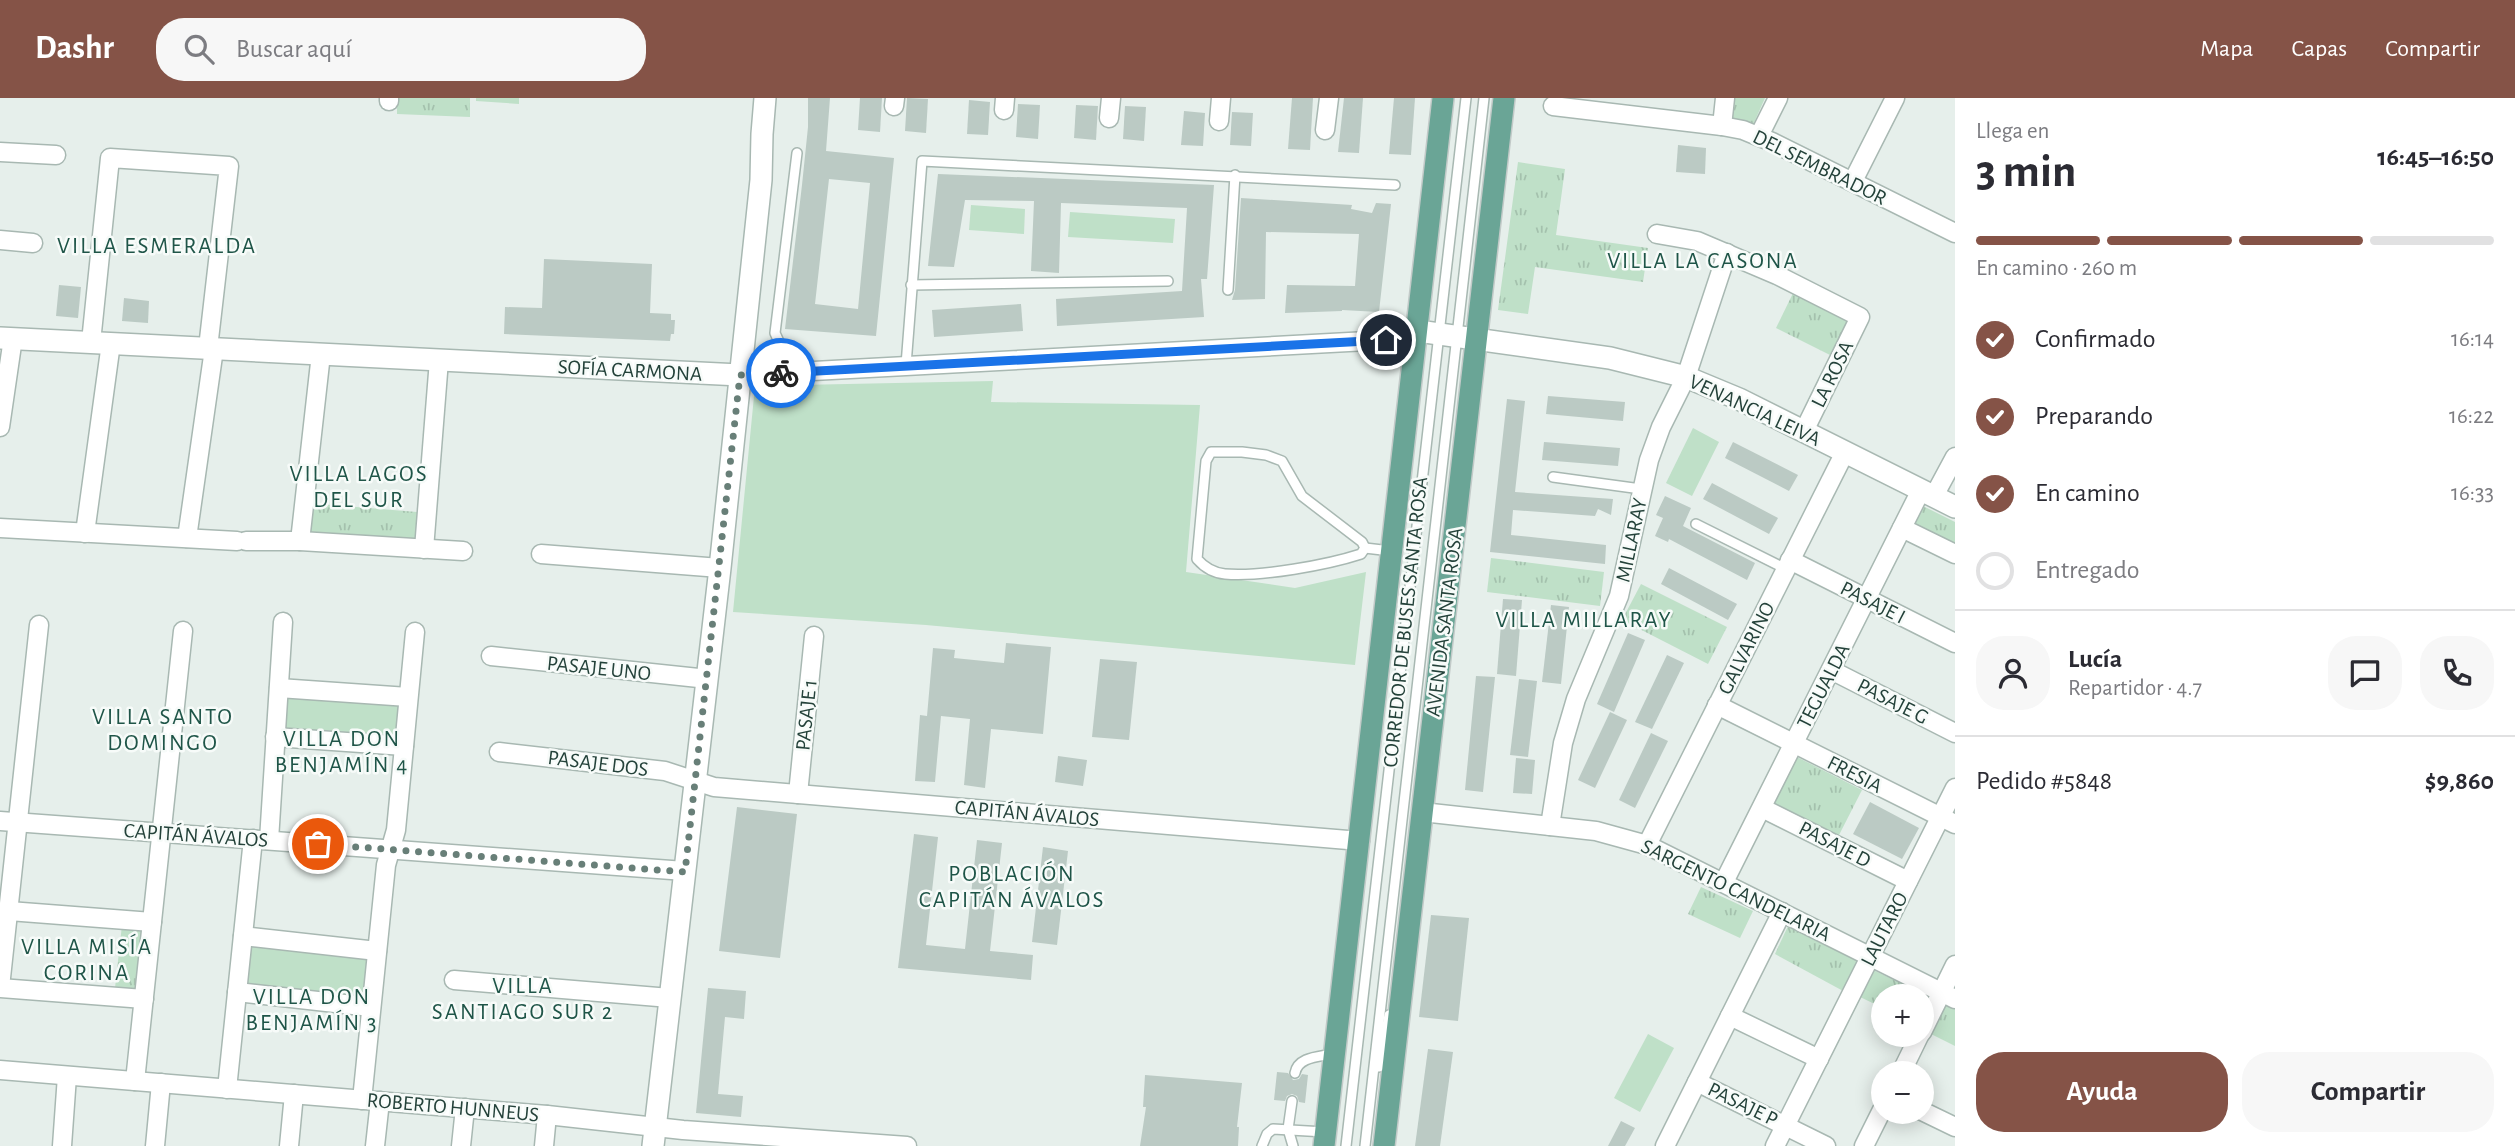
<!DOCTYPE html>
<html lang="es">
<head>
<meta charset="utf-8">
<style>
	body { margin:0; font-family:"Alegreya Sans",sans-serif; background:#f7f7f7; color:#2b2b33; height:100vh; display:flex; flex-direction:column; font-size:26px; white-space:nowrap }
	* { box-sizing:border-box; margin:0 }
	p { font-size:23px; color:#7c7c81 }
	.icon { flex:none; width:38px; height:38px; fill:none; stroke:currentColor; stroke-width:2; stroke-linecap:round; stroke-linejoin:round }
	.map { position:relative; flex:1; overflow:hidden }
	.drawer { display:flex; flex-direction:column; background:#fff; width:560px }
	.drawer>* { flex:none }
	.controls { position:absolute; left:1871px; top:886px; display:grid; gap:14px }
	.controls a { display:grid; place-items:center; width:63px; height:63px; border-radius:50%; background:#fff; box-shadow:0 4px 18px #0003; font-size:35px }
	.pin { position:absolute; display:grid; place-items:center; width:60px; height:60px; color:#fff; margin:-30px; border:4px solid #fff; border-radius:50%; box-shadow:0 2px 7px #0007 }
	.courier { position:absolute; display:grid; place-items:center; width:70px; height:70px; margin:-35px; border:5px solid #1a73e8; border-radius:50%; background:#fff; color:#222; box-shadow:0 2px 9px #0007 }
	.summary em { font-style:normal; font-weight:700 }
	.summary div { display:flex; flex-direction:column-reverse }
	.summary { display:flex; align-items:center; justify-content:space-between; height:119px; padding:0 21px }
	h1 { font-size:46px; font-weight:700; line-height:52px }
	.bar { display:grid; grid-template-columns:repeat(4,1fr); gap:10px 7px; align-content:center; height:84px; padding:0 21px }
	.bar i { height:9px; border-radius:5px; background:#e1e1e2 }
	.bar .on { background:#855347 }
	.bar p { grid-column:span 4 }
	.line { display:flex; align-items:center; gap:18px; padding:0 21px; border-top:2px solid #e1e1e2 }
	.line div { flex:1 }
	.round { display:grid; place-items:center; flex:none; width:74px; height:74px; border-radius:28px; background:#f7f7f7 }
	ol { padding:0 21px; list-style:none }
	li { display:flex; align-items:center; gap:21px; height:77px }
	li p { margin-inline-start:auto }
	li .icon { padding:7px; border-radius:50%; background:#855347; color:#fff; stroke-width:4 }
	li:last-child { color:#7c7c81 }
	li i { width:38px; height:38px; border:4px solid #e1e1e2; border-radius:50% }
	.cta { display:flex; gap:14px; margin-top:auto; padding:14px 21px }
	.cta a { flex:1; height:80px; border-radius:28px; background:#855347; color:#fff; font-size:28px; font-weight:700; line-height:80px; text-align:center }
	.cta a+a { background:#f7f7f7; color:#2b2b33 }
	header { display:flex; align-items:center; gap:42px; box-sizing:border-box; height:98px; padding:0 35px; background:#855347; color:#fff }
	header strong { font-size:33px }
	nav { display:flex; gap:38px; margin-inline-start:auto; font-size:24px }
	.search { width:490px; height:63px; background:#f7f7f7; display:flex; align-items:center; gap:18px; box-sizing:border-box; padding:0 24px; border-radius:28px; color:#7c7c81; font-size:26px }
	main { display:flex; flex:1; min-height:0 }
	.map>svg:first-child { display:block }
	.grass { fill:url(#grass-tufts) }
	.green { fill:#bfe0c8 }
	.building { fill:#bbcac4; fill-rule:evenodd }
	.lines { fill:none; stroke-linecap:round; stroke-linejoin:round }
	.service-casing { stroke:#a8b8b2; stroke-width:12 }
	.minor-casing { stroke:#a8b8b2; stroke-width:21 }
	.tertiary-casing { stroke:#a8b8b2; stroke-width:24 }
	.primary-casing { stroke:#c2cac8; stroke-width:24 }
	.service { stroke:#fff; stroke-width:9 }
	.minor { stroke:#fff; stroke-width:18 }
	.tertiary { stroke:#fff; stroke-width:21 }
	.primary { stroke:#6aa596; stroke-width:21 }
	.done { stroke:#687f78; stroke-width:7; stroke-dasharray:0 12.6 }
	.route { stroke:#1a73e8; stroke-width:9 }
	.labels { text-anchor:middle; stroke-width:5; stroke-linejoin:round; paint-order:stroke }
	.street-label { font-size:21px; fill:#24423a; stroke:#f7fbf9 }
	.neighbourhood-label { font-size:23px; letter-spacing:2px; fill:#1f5548; stroke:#f7fbf9 }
</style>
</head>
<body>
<header>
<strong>Dashr</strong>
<div class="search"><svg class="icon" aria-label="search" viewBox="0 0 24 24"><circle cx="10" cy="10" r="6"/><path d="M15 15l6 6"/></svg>Buscar aquí</div>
<nav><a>Mapa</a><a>Capas</a><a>Compartir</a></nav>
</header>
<main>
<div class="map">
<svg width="1955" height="1048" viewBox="0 0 1955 1048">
	<defs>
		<pattern id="grass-tufts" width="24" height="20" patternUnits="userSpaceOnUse" patternTransform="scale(1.75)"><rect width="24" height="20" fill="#bfe0c8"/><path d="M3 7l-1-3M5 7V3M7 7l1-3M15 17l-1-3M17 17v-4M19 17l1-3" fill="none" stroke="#a4c1ad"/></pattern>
	</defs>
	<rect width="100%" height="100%" fill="#e6efeb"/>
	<!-- grass -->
	<g class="grass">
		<polygon points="397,0 470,0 470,19 397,16"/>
		<polygon points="1733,0 1765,0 1753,27 1730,20"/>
		<polygon points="1518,64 1565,71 1556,137 1648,150 1643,184 1535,169 1528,216 1498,212"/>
		<polygon points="1795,191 1854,220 1834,259 1776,230"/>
		<polygon points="308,405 417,414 415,442 306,434"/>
		<polygon points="1921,407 1955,424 1955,452 1910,429"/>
		<polygon points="1491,460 1604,474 1600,508 1487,494"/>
		<polygon points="1641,486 1727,529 1708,566 1622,522"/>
		<polygon points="1797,659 1862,692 1838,739 1773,706"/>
		<polygon points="1701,789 1753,813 1740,840 1688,816"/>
		<polygon points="122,827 148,830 142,893 115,890"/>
		<polygon points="1788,828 1860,863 1845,894 1775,856"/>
		<polygon points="1873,872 1924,896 1922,901 1922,898 1883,898 1883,910 1860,899"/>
		<polygon points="1946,906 1955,910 1955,948 1931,936"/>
	</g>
	<!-- green -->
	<g class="green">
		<polygon points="476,0 519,0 519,6 476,3"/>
		<polygon points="971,107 1025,111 1024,136 969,132"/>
		<polygon points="1070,114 1175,121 1173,145 1068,139"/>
		<polygon points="993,283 991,304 1200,307 1186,474 1295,490 1366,474 1355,567 926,527 733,514 755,288"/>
		<polygon points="1693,330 1719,344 1692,398 1666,385"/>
		<polygon points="283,594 402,601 398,641 280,634"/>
		<polygon points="250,843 370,855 366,901 245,889"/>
		<polygon points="1648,936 1674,950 1640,1014 1614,1000"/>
	</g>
	<!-- building -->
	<g class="building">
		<path d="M808,0H830L826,53L894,60L876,238L785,231L802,87L808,29ZM829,81L870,85L858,211L815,206Z"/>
		<polygon points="860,0 882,0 880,34 858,32"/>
		<polygon points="907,0 928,1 926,35 905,33"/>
		<polygon points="1292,0 1313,0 1310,52 1288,51"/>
		<polygon points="1344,0 1363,0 1359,55 1338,54"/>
		<polygon points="1394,0 1415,0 1411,57 1389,56"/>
		<polygon points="969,2 990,4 988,37 967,36"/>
		<polygon points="1018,6 1040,7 1038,41 1016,39"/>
		<polygon points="1076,7 1098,8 1096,42 1074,40"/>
		<polygon points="1125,8 1146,9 1144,43 1123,41"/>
		<polygon points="1184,13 1205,15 1203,48 1181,47"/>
		<polygon points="1232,14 1253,15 1251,48 1230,47"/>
		<polygon points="1678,47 1706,50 1705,76 1676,74"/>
		<polygon points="938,76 1214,87 1207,181 1201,181 1204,219 1057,228 1056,201 1182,193 1187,110 1061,105 1059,175 1031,173 1034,103 965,102 954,169 928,168"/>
		<polygon points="1241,100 1352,107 1351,111 1372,115 1376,105 1391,106 1379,214 1342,212 1342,213 1285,215 1287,187 1355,188 1359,136 1266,134 1265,201 1232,202 1235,192"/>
		<polygon points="544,161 652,166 650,215 671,216 671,222 675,222 674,236 671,236 670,243 504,236 505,209 542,210"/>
		<polygon points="59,187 81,189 78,220 56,218"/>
		<polygon points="124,200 149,203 148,225 122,223"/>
		<polygon points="1021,206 1023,233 934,239 932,212"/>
		<polygon points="1548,298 1625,304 1623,323 1546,316"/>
		<polygon points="1507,301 1525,303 1515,394 1613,401 1611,417 1598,411 1595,418 1513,412 1511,437 1606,447 1605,466 1490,454"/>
		<polygon points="1544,344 1620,350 1618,368 1542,362"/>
		<polygon points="1733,344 1798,377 1789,393 1725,360"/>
		<polygon points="1712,385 1778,420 1769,436 1703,401"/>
		<polygon points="1665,398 1691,410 1683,428 1755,465 1747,482 1669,441 1668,444 1655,438 1663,420 1656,417"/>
		<polygon points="1669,470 1737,506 1728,522 1661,486"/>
		<polygon points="1503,501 1522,502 1516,578 1497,576"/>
		<polygon points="1551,507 1569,509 1561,586 1542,584"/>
		<polygon points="1628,535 1645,542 1614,614 1597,606"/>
		<polygon points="1006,545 1051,549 1043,636 991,631 985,690 964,687 970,621 941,618 935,684 915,683 920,617 927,618 933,550 955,552 954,560 1004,565"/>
		<polygon points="1667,557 1684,565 1652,631 1635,624"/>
		<polygon points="1100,561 1137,564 1129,642 1092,639"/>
		<polygon points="1476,578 1495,579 1483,694 1465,692"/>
		<polygon points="1519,581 1537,583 1528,659 1510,657"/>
		<polygon points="1610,614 1627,622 1595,690 1578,682"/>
		<polygon points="1651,635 1668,643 1635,710 1619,702"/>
		<polygon points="1058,658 1087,662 1083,688 1055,684"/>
		<polygon points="1516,660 1535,662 1532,696 1513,695"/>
		<polygon points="1870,704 1919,730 1902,761 1853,736"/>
		<polygon points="737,709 797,716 780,860 719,853"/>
		<polygon points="914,736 938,739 926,847 965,851 977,742 1002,745 990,853 1033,857 1031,882 898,870"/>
		<polygon points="1043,749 1068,753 1057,847 1032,844"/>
		<polygon points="1431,817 1469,820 1458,923 1419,919"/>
		<polygon points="708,890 746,893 744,921 725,919 718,996 743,998 741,1019 696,1015"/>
		<polygon points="1428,951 1453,954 1440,1048 1415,1048"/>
		<polygon points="1277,974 1288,975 1293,982 1299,981 1302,976 1308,977 1305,1005 1299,1004 1297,998 1292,996 1287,998 1285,1003 1274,1002"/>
		<polygon points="1145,977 1242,985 1237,1029 1239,1029 1238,1048 1140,1048 1146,1009 1143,1009"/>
		<polygon points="1621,1023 1635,1030 1625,1048 1608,1048"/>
	</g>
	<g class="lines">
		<!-- service casing -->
		<g class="service-casing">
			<g id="service">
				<polyline points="911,187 1168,183"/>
				<polyline points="1228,192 1235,77"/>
				<polyline points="906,267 922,63 1395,87"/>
				<polyline points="784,275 781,248 775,235 797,55"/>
				<path d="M1211,354H1242L1266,357L1282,363L1302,398L1362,444L1365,450L1361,456C1327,467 1261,479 1225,476C1214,475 1204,469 1197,461L1206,363Z"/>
				<polyline points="1553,379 1641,391"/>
				<polyline points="1696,426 1786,471"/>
				<polyline points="1365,450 1391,453"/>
				<polyline points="1379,969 1389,917"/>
				<path d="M1295,975C1298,959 1318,959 1332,956"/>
				<polyline points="1292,1003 1288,1031 1293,1048"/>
				<polyline points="1262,1048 1267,1036 1273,1031 1325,1034"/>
				<polyline points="1346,1048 1466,0"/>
				<polyline points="1365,1048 1484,0"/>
			</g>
		</g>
		<!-- minor casing -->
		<g class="minor-casing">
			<g id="minor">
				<polyline points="389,3 389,0"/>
				<polyline points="894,8 895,0"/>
				<polyline points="1553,8 1722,28 1743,32 1772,44 1955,135"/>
				<polyline points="1004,12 1005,0"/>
				<polyline points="1109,20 1111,0"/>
				<polyline points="1219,23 1221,0"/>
				<polyline points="1722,28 1725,0"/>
				<polyline points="1325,32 1329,0"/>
				<polyline points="1759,38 1778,0"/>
				<polyline points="0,54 56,57"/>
				<polyline points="1853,83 1895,0"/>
				<polyline points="1657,136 1697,143 1777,177 1860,219 1804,333"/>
				<polyline points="0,142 33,145"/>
				<polyline points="91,244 110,60 229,68 208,250"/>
				<polyline points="740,277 1386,242"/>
				<polyline points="0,329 13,240"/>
				<polyline points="1934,398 1955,359"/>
				<polyline points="0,430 237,443"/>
				<polyline points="1902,430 1955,456"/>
				<polyline points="85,435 111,245"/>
				<polyline points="187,440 214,251"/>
				<polyline points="246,443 300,443 463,453"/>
				<polyline points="300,443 321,256"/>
				<polyline points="424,451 439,262"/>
				<polyline points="541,456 720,470"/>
				<polyline points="1790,462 1955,545"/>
				<polyline points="491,558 708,581"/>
				<polyline points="1831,572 1955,635"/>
				<polyline points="279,590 408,599"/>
				<polyline points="1717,607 1955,726"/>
				<polyline points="275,639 404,648"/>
				<polyline points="499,654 665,673 714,689 1360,743"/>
				<polyline points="798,696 814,538"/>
				<polyline points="1762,710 1908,783"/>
				<polyline points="1422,714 1596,733 1647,747 1955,901"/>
				<polyline points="0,723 685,773"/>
				<polyline points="1550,728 1563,645 1576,601 1619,498 1649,362 1661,329 1686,279 1727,155"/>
				<polyline points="269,742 283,524"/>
				<polyline points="1647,747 1845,354"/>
				<polyline points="1724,784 1921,392"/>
				<polyline points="9,813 152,824"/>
				<polyline points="243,838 377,853"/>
				<polyline points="454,882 670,900"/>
				<polyline points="0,889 39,527"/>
				<polyline points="0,890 144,901"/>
				<polyline points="237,894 371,909"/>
				<polyline points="1730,918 1819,961"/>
				<polyline points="1922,934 1955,867"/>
				<polyline points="0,972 547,1017 683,1032 907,1048"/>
				<polyline points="1901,975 1920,936"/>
				<polyline points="135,983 183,533"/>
				<polyline points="1697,984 1826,1048"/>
				<polyline points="227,991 253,741"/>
				<polyline points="362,1002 386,767 396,732 415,534"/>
				<polyline points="1922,1013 1955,1029"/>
				<polyline points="62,1048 67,978"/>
				<polyline points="155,1048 161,985"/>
				<polyline points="289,1048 294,996"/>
				<polyline points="375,1048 380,1003"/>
				<polyline points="461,1048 465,1010"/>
				<polyline points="544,1048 547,1017"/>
				<polyline points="1665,1048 1782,814"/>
				<polyline points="1775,1048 1955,690"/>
				<polyline points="1864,1048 1883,1010"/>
			</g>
		</g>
		<!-- tertiary casing -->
		<g class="tertiary-casing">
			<g id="tertiary">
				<polyline points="1418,233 1610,260 1686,279 1739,301 1955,409"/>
				<polyline points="0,240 740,277"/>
				<polyline points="653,1048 720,470 761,82 762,36 765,0"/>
			</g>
		</g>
		<!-- primary casing -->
		<g class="primary-casing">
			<g id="primary">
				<polyline points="1324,1048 1443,0"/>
				<polyline points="1384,1048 1504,0"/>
			</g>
		</g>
		<!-- service -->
		<use href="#service" class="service"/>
		<!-- minor -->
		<use href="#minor" class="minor"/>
		<!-- tertiary -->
		<use href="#tertiary" class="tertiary"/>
		<!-- primary -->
		<use href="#primary" class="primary"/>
	</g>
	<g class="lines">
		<!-- done -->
		<polyline class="done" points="318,746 685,774 740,277 781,275"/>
		<!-- route -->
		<polyline class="route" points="781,275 1386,242"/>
	</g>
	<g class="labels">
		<!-- street labels -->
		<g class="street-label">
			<text transform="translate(1820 69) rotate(26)" y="7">DEL SEMBRADOR</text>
			<text transform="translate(630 272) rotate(3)" y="7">SOFÍA CARMONA</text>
			<text transform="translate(1832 276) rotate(-64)" y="7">LA ROSA</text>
			<text transform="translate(1755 312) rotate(25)" y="7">VENANCIA LEIVA</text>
			<text transform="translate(1631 442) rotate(-78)" y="7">MILLARAY</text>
			<text transform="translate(1873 504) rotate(27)" y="7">PASAJE I</text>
			<text transform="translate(1405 524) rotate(-84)" y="7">CORREDOR DE BUSES SANTA ROSA</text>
			<text transform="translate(1444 524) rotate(-83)" y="7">AVENIDA SANTA ROSA</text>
			<text transform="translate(1746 550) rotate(-63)" y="7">GALVARINO</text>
			<text transform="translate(599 570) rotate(6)" y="7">PASAJE UNO</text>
			<text transform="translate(1823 588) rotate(-63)" y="7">TEGUALDA</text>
			<text transform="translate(1893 603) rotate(27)" y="7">PASAJE G</text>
			<text transform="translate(806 617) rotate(-84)" y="7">PASAJE 1</text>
			<text transform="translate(598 665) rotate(7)" y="7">PASAJE DOS</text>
			<text transform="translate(1855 676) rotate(27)" y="7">FRESIA</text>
			<text transform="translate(1027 715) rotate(5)" y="7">CAPITÁN ÁVALOS</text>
			<text transform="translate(196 737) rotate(4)" y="7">CAPITÁN ÁVALOS</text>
			<text transform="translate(1835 746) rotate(27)" y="7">PASAJE D</text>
			<text transform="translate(1736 792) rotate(26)" y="7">SARGENTO CANDELARIA</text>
			<text transform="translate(1884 831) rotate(-63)" y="7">LAUTARO</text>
			<text transform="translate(1743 1006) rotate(26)" y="7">PASAJE P</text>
			<text transform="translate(453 1009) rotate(5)" y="7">ROBERTO HUNNEUS</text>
		</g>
		<!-- neighbourhood labels -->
		<g class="neighbourhood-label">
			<text x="157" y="155">VILLA ESMERALDA</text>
			<text x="1703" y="170">VILLA LA CASONA</text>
			<text x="359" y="383">VILLA LAGOS<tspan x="359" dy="26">DEL SUR</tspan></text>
			<text x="1584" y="529">VILLA MILLARAY</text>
			<text x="163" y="626">VILLA SANTO<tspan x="163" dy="26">DOMINGO</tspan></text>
			<text x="342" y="648">VILLA DON<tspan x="342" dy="26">BENJAMÍN 4</tspan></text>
			<text x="1012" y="783">POBLACIÓN<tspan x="1012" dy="26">CAPITÁN ÁVALOS</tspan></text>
			<text x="87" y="856">VILLA MISÍA<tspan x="87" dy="26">CORINA</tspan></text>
			<text x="523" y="895">VILLA<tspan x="523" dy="26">SANTIAGO SUR 2</tspan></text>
			<text x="312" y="906">VILLA DON<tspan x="312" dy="26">BENJAMÍN 3</tspan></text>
		</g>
	</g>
</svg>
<div class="controls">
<a>+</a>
<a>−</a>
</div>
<div class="pin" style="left:318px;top:746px;background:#ea580c"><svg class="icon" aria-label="bag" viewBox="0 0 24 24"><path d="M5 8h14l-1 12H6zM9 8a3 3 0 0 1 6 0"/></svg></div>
<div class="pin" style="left:1386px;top:242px;background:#1f2937"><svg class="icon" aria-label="home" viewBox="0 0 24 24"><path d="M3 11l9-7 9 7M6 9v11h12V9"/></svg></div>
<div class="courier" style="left:781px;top:275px"><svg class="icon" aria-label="bike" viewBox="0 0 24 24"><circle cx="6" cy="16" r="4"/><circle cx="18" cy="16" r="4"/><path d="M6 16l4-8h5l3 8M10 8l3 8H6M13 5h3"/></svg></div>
</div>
<section class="drawer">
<div class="summary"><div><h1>3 min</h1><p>Llega en</p></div><em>16:45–16:50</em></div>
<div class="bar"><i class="on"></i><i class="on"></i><i class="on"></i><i></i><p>En camino · 260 m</p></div>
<ol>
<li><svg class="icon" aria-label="check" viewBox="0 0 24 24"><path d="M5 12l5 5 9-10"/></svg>Confirmado<p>16:14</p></li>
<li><svg class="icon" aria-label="check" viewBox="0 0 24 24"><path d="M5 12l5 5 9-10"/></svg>Preparando<p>16:22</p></li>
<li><svg class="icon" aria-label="check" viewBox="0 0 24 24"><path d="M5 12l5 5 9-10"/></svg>En camino<p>16:33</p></li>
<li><i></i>Entregado</li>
</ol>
<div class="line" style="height:126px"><a class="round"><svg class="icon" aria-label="person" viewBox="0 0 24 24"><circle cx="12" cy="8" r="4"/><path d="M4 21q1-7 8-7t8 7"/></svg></a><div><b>Lucía</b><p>Repartidor · 4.7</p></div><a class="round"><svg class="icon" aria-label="chat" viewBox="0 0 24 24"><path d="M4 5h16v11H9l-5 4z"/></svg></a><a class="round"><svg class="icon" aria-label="phone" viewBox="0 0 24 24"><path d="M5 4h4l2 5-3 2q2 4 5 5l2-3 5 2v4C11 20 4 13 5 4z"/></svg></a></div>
<div class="line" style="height:91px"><div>Pedido #5848</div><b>$9,860</b></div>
<div class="cta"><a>Ayuda</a><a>Compartir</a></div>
</section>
</main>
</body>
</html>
